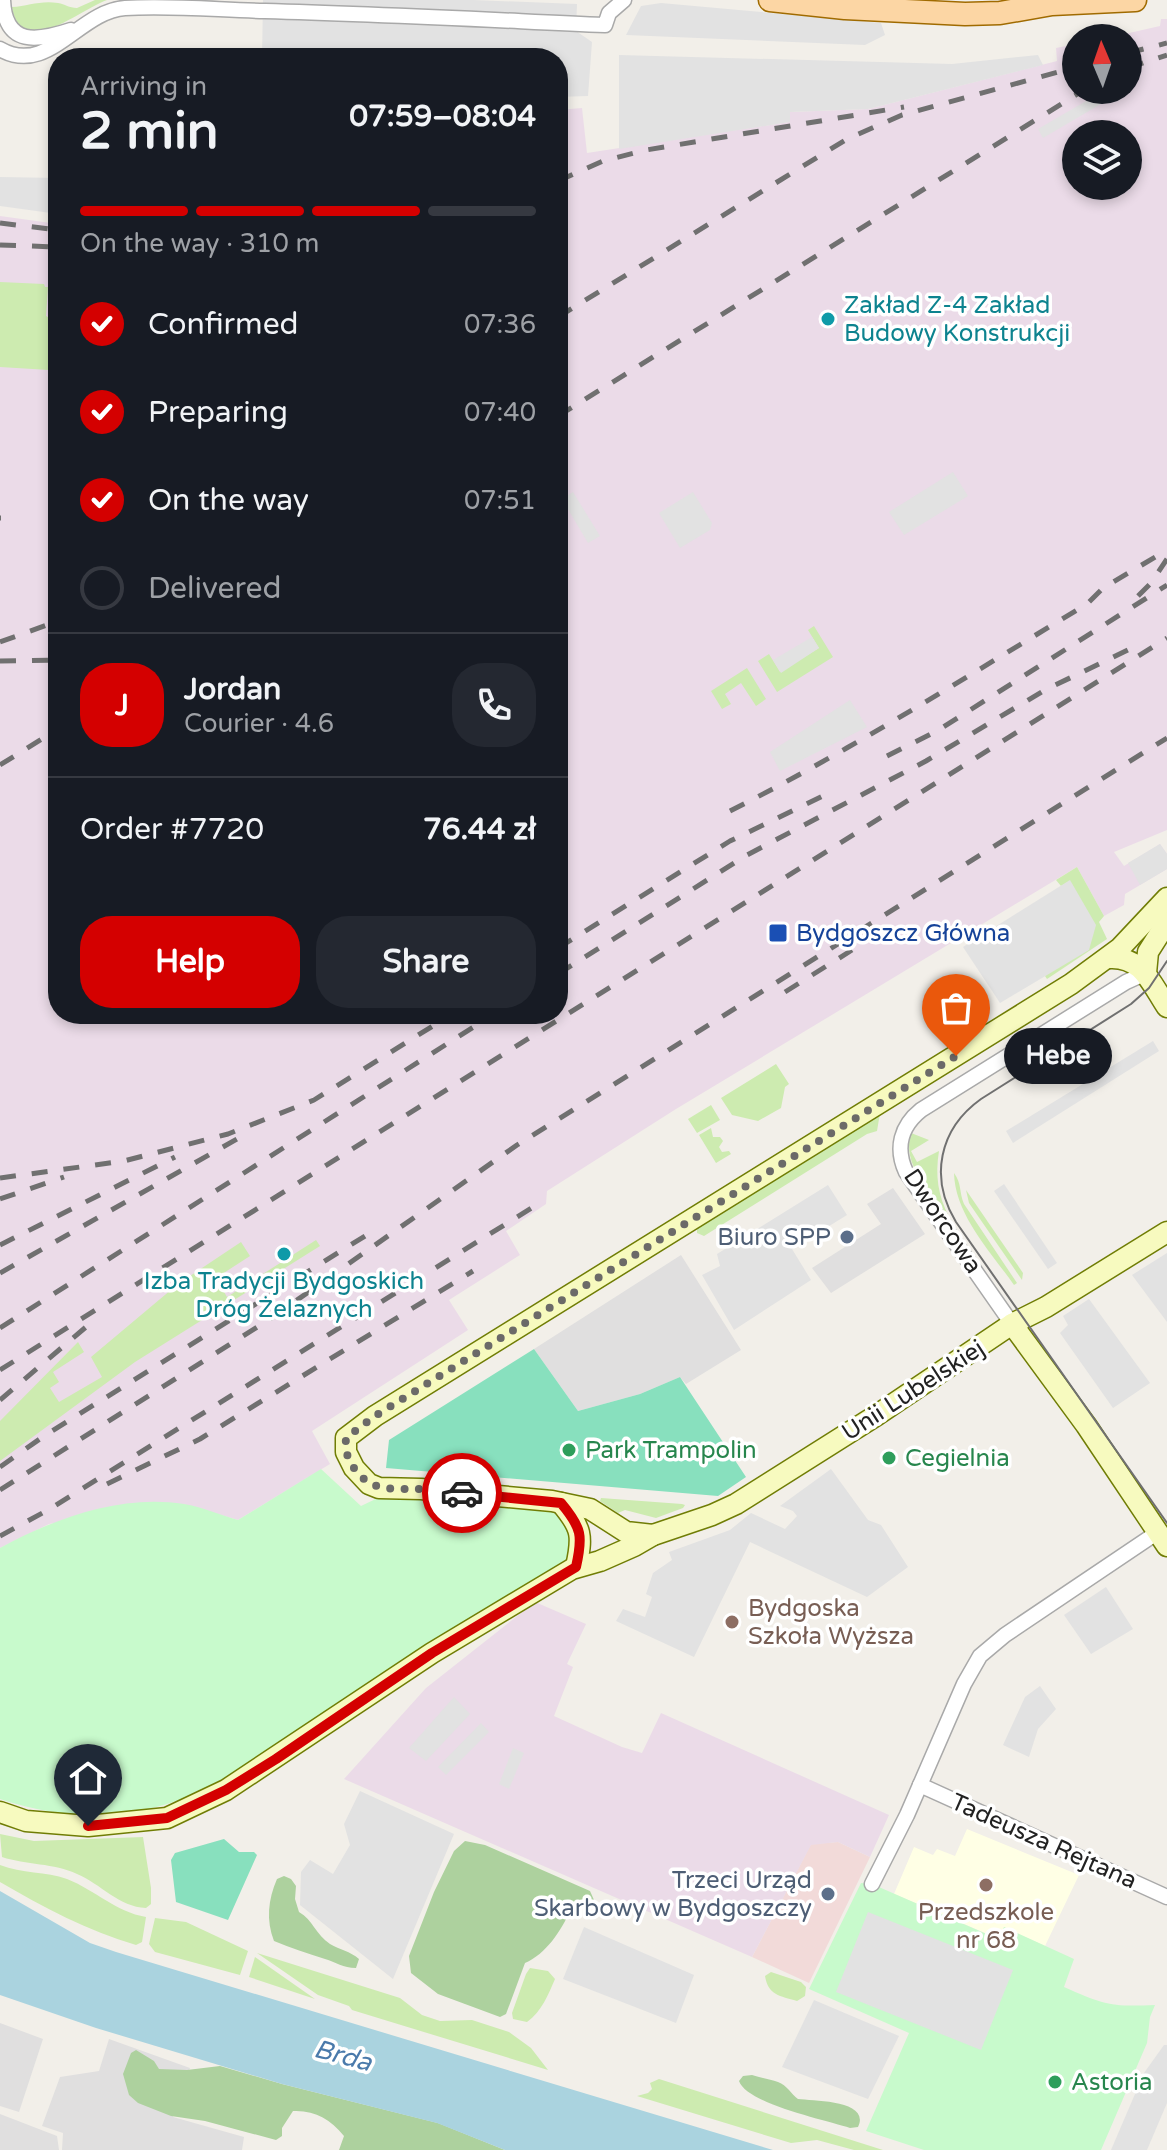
<!DOCTYPE html>
<html lang="en">
<head>
<meta charset="utf-8">
<style>
	body { margin:0; font-family:"Varela Round",sans-serif; background:#242831; color:#f1f3f6; height:100vh; display:flex; flex-direction:column; font-size:30px; white-space:nowrap }
	* { box-sizing:border-box; margin:0 }
	p { font-size:26px; color:#9ea1a6 }
	.icon { flex:none; width:44px; height:44px; fill:none; stroke:currentColor; stroke-width:2; stroke-linecap:round; stroke-linejoin:round }
	.map { position:relative; flex:1; overflow:hidden }
	.panel { position:absolute; left:48px; top:48px; width:520px; height:976px; display:flex; flex-direction:column; background:#171b24; border-radius:32px; box-shadow:0 4px 12px #0003 }
	.panel>* { flex:none }
	.needle { width:52px; rotate:358deg }
	.tools { position:absolute; left:1062px; top:24px; display:grid; gap:16px }
	.tools a { display:grid; place-items:center; width:80px; height:80px; border-radius:50%; background:#171b24; box-shadow:0 4px 12px #0003; font-size:40px }
	.pin { position:absolute; display:grid; place-items:center; width:68px; height:68px; color:#fff; margin:-82px -34px; border-radius:50% 50% 50% 0; rotate:-45deg; box-shadow:0 0 8px #0007 }
	.pin .icon { rotate:45deg }
	.courier { position:absolute; display:grid; place-items:center; width:80px; height:80px; margin:-40px; border:6px solid #d40000; border-radius:50%; background:#fff; color:#222; box-shadow:0 2px 10px #0007 }
	.bubble { position:absolute; height:56px; border-radius:28px; background:#171b24; box-shadow:0 4px 12px #0003; font-size:26px; font-weight:700; line-height:56px; text-align:center }
	.head em { font-style:normal; font-weight:700 }
	.head div { display:flex; flex-direction:column-reverse }
	.head { display:flex; align-items:center; justify-content:space-between; height:136px; padding:0 32px }
	h1 { font-size:52px; font-weight:700; line-height:60px }
	.bar { display:grid; grid-template-columns:repeat(4,1fr); gap:12px 8px; align-content:center; height:96px; padding:0 32px }
	.bar i { height:10px; border-radius:6px; background:#363941 }
	.bar .current { background:#d40000 }
	.bar p { grid-column:span 4 }
	.line { display:flex; align-items:center; gap:20px; padding:0 32px; border-top:2px solid #363941 }
	.line div { flex:1 }
	.round { display:grid; place-items:center; flex:none; width:84px; height:84px; border-radius:32px; background:#242831 }
	ol { padding:0 32px; list-style:none }
	li { display:flex; align-items:center; gap:24px; height:88px }
	li p { margin-inline-start:auto }
	li .icon { padding:8px; border-radius:50%; background:#d40000; color:#fff; stroke-width:4 }
	li:last-child { color:#9ea1a6 }
	li i { width:44px; height:44px; border:4px solid #363941; border-radius:50% }
	.cta { display:flex; gap:16px; margin-top:auto; padding:16px 32px }
	.cta a { flex:1; height:92px; border-radius:32px; background:#d40000; color:#fff; font-size:32px; font-weight:700; line-height:92px; text-align:center }
	.cta a+a { background:#242831; color:#f1f3f6 }
	.map>svg:first-child { display:block }
	.residential { fill:#e0dfdf }
	.commercial { fill:#f2dad9 }
	.industrial { fill:#ebdbe8; fill-rule:evenodd }
	.education { fill:#ffffe5 }
	.grass { fill:#cdebb0 }
	.forest { fill:#add19e }
	.park { fill:#c8facc }
	.pitch { fill:#88e0be }
	.parking { fill:#e2e2e2 }
	.water { fill:#aad3df }
	.lines { fill:none; stroke-linecap:round; stroke-linejoin:round }
	.street-casing { stroke:#a9a9a9; stroke-width:17 }
	.secondary-casing { stroke:#707d05; stroke-width:23 }
	.primary-casing { stroke:#a06b00; stroke-width:25 }
	.street { stroke:#fff; stroke-width:14 }
	.secondary { stroke:#f7fabf; stroke-width:20 }
	.primary { stroke:#fcd6a4; stroke-width:22 }
	.tram { stroke:#707070; stroke-width:2 }
	.rail { stroke:#707070; stroke-width:5; stroke-dasharray:16 16; stroke-linecap:butt }
	.done { stroke:#6b6a68; stroke-width:8; stroke-dasharray:0 14.4 }
	.route { stroke:#d40000; stroke-width:10 }
	.culture-dot { fill:#0f9aa8; stroke:#fff; stroke-width:3 }
	.transit-dot { fill:#1a4fb4; stroke:#fff; stroke-width:3 }
	.service-dot { fill:#5c6f8a; stroke:#fff; stroke-width:3 }
	.leisure-dot { fill:#2e9e5b; stroke:#fff; stroke-width:3 }
	.education-dot { fill:#8d6e63; stroke:#fff; stroke-width:3 }
	.labels { text-anchor:middle; stroke-width:7; stroke-linejoin:round; paint-order:stroke }
	.culture-label { font-size:24px; fill:#0d838f; stroke:#fff; text-anchor:start }
	.transit-label { font-size:24px; fill:#164399; stroke:#fff; text-anchor:start }
	.street-label { font-size:24px; fill:#222; stroke:#fff }
	.service-label { font-size:24px; fill:#4e5e75; stroke:#fff; text-anchor:end }
	.leisure-label { font-size:24px; fill:#27864d; stroke:#fff; text-anchor:start }
	.education-label { font-size:24px; fill:#785e54; stroke:#fff; text-anchor:start }
	.water-label { font-size:26px; font-style:italic; fill:#4a7aab; stroke:#fff }
</style>
</head>
<body>
<div class="map">
<svg width="1167" height="2150" viewBox="0 0 1167 2150">
	<rect width="100%" height="100%" fill="#f2efe9"/>
	<!-- residential -->
	<g class="residential">
		<polygon points="893,1188 925,1234 831,1293 812,1268 881,1224 867,1204"/>
		<polygon points="681,1255 741,1350 686,1384 680,1377 640,1394 578,1411 534,1349"/>
		<polygon points="0,2023 43,2039 19,2112 0,2106"/>
		<polygon points="109,2039 190,2068 173,2117 244,2137 242,2150 62,2150 63,2133 42,2126 60,2077 99,2071"/>
		<polygon points="0,2114 57,2136 59,2150 0,2150"/>
	</g>
	<!-- commercial -->
	<polygon class="commercial" points="838,1842 870,1857 809,1983 752,1957 811,1844"/>
	<!-- industrial -->
	<g class="industrial">
		<path d="M1161,19H1167V830L1114,852L1124,866L1160,844L1167,854V869L1125,894L1124,905L1104,916L1077,867L676,1109L547,1191L546,1204L506,1231L520,1255L449,1300L468,1330L312,1431L330,1464L238,1520L187,1505L170,1503L49,1524L0,1548V216L58,224V1014H558V110L582,108L587,153L789,122L790,112L868,109L1057,61L1056,48L1076,44V90H1128V38H1107L1160,26ZM1076,134H1128V186H1076Z"/>
		<polygon points="535,1602 586,1624 567,1664 573,1667 554,1716 622,1747 642,1753 661,1713 889,1815 870,1857 838,1842 811,1845 752,1957 344,1779 426,1688"/>
	</g>
	<!-- education -->
	<polygon class="education" points="967,1829 1079,1875 1045,1946 1005,1928 999,1939 894,1894 914,1847 933,1855 937,1849 955,1856"/>
	<!-- grass -->
	<g class="grass">
		<path d="M95,0H107C82,8 21,62 12,7C28,6 41,0 58,3C65,4 69,8 77,8Z"/>
		<polygon points="0,282 44,284 45,287 48,287 46,316 53,320 49,370 0,367"/>
		<polygon points="814,626 833,657 777,692 758,661 769,654 780,672 819,648 808,630"/>
		<polygon points="747,668 766,699 756,706 741,683 725,694 731,704 722,709 711,691"/>
		<polygon points="1077,867 1104,916 1099,922 1107,939 1047,979 1045,976 1070,881 1061,886 1056,880"/>
		<polygon points="776,1064 789,1084 785,1087 781,1108 758,1121 732,1115 721,1098"/>
		<polygon points="711,1105 720,1120 697,1133 688,1119"/>
		<polygon points="880,1113 877,1131 867,1134 704,1236 697,1233 697,1228"/>
		<polygon points="711,1128 713,1137 720,1137 723,1141 719,1147 722,1152 729,1151 731,1154 716,1163 699,1135"/>
		<path d="M911,1133L929,1140L911,1151L917,1162L939,1151C935,1176 938,1195 949,1217C931,1192 901,1165 911,1133Z"/>
		<path d="M954,1173C962,1184 959,1192 964,1204L1017,1283L1014,1285C991,1252 955,1215 954,1173Z"/>
		<polygon points="966,1190 1023,1273 1022,1280 969,1203"/>
		<polygon points="316,1240 320,1246 135,1362 0,1461 0,1421 78,1342 84,1352 53,1372 59,1382 50,1388 59,1402 102,1377 91,1357 178,1284 241,1242 250,1256 216,1278 227,1297"/>
		<polygon points="601,1498 682,1504 685,1505 683,1508 656,1518 625,1510 618,1513 600,1501"/>
		<path d="M0,1834L34,1841L143,1837L151,1888V1904L146,1908C119,1907 101,1884 77,1874C54,1863 26,1865 2,1857Z"/>
		<path d="M0,1865C22,1874 46,1871 67,1879C95,1890 116,1912 146,1917L142,1942L136,1945C88,1931 43,1907 0,1882Z"/>
		<polygon points="155,1918 186,1922 248,1951 240,1975 155,1952 149,1944"/>
		<polygon points="257,1953 400,1998 422,2015 440,2021 472,2020 509,2032 531,2048 548,2070 352,2010 349,2006 318,1995"/>
		<polygon points="255,1957 315,1999 249,1977"/>
		<path d="M530,1968L548,1971L555,1979C548,1995 542,2011 527,2022L513,2019L512,2013L526,1974Z"/>
		<path d="M771,1972L801,1982L806,1987L805,1996L797,2001C780,1996 768,1995 765,1976Z"/>
		<polygon points="659,2079 883,2150 854,2150 817,2140 791,2143 637,2096 648,2093 652,2089 650,2083"/>
	</g>
	<!-- forest -->
	<g class="forest">
		<path d="M465,1841L485,1845L590,1891L594,1900L590,1906L570,1911C561,1931 546,1954 525,1963L506,2014L500,2017L438,1994L411,1973L409,1956L434,1892L454,1851Z"/>
		<path d="M284,1876L291,1879L296,1886L295,1899L299,1912C313,1920 316,1935 330,1944C340,1950 350,1951 359,1959L356,1968C343,1968 336,1962 325,1959C307,1953 291,1948 274,1941C266,1920 268,1900 277,1879Z"/>
		<path d="M136,2050L154,2061L159,2069L187,2070L220,2066L282,2084L438,2123L505,2150H339L344,2136C330,2119 315,2110 293,2111L282,2128V2136L276,2140L205,2121L171,2116L138,2103L129,2095L123,2074L131,2053Z"/>
		<path d="M752,2075C761,2078 770,2079 778,2082C787,2085 791,2094 798,2099C814,2101 871,2100 858,2127L850,2128C826,2120 747,2104 739,2081L743,2076Z"/>
	</g>
	<!-- park -->
	<g class="park">
		<path d="M321,1469L361,1506L384,1495L551,1509C573,1524 571,1533 569,1557C513,1600 449,1634 390,1671C260,1755 168,1855 0,1799V1548C55,1518 121,1494 184,1504C202,1507 220,1515 238,1520Z"/>
		<path d="M861,1883L872,1884L998,1939L1004,1927L1074,1959L1064,1987C1104,2005 1112,2007 1155,2005L1150,2017L1147,2043L1101,2150H924L866,2131L909,2033L809,1989Z"/>
	</g>
	<!-- pitch -->
	<g class="pitch">
		<polygon points="534,1349 578,1411 640,1394 680,1377 746,1477 718,1496 386,1468 389,1440"/>
		<polygon points="224,1839 239,1852 254,1852 257,1855 228,1920 176,1902 171,1860 175,1853"/>
	</g>
	<!-- parking -->
	<g class="parking">
		<polygon points="263,0 473,0 577,4 576,31 592,42 588,96 558,97 558,58 262,58"/>
		<polygon points="661,3 881,23 885,35 865,45 626,35 641,6"/>
		<polygon points="619,55 952,64 1038,55 1043,65 868,109 790,112 790,122 619,149"/>
		<polygon points="1105,90 1123,91 1043,138 1038,129"/>
		<polygon points="0,177 58,178 58,214 0,206"/>
		<polygon points="953,472 968,496 904,535 889,512"/>
		<polygon points="573,492 600,536 588,543 562,499"/>
		<polygon points="693,492 712,523 710,530 680,548 659,513"/>
		<polygon points="812,637 819,648 781,673 773,660"/>
		<polygon points="850,700 867,727 780,771 770,752"/>
		<polygon points="1160,844 1167,854 1167,869 1140,885 1128,863"/>
		<polygon points="1070,880 1096,925 1089,950 1000,1003 963,947"/>
		<polygon points="1153,1041 1159,1051 1013,1143 1006,1131"/>
		<polygon points="1004,1184 1057,1263 1048,1269 994,1191"/>
		<polygon points="828,1185 847,1215 792,1249 811,1280 734,1330 702,1275 720,1266 717,1254"/>
		<polygon points="1167,1253 1167,1322 1132,1275"/>
		<polygon points="1089,1299 1150,1383 1113,1408 1060,1333 1068,1325 1063,1316"/>
		<polygon points="831,1469 868,1520 881,1525 908,1567 867,1597 750,1542 694,1657 616,1621 623,1609 645,1617 652,1597 646,1594 653,1573 672,1560 669,1552 730,1530 751,1513 785,1529 797,1516 793,1511 780,1506"/>
		<polygon points="1106,1587 1133,1629 1091,1654 1064,1615"/>
		<polygon points="1040,1686 1056,1709 1038,1729 1029,1757 1003,1745 1025,1697"/>
		<polygon points="454,1697 470,1714 426,1761 409,1748"/>
		<polygon points="481,1723 489,1732 446,1775 438,1767"/>
		<polygon points="513,1748 524,1753 509,1789 499,1784"/>
		<polygon points="360,1791 454,1834 393,1979 300,1905 301,1872 310,1860 333,1874 350,1845 344,1824"/>
		<polygon points="868,1912 1013,1970 981,2050 836,1992"/>
		<polygon points="584,1927 694,1975 676,2023 563,1979"/>
		<polygon points="814,2000 899,2036 868,2099 782,2067"/>
		<polygon points="1164,2045 1167,2045 1167,2103 1147,2150 1111,2150 1144,2073"/>
	</g>
	<!-- water -->
	<polygon class="water" points="0,1891 90,1943 116,1952 773,2150 505,2150 437,2123 282,2084 96,2028 0,1995"/>
	<g class="lines">
		<!-- street casing -->
		<g class="street-casing">
			<g id="street">
				<path d="M3,0C5,47 38,41 71,30"/>
				<path d="M0,49C48,77 79,11 125,8C171,5 219,10 265,11C379,14 492,20 605,25L609,13L624,0"/>
				<path d="M1012,1324L906,1172C895,1148 901,1126 921,1110L1126,982L1146,973"/>
				<polyline points="920,1785 1167,1897"/>
				<polyline points="872,1884 907,1815 964,1684 980,1656 1005,1635 1158,1532"/>
			</g>
		</g>
		<!-- secondary casing -->
		<g class="secondary-casing">
			<g id="secondary">
				<path d="M1109,958C1142,956 1151,983 1167,1007"/>
				<polyline points="1146,973 1148,952 1167,922"/>
				<polyline points="1012,1324 1086,1425 1167,1546"/>
				<path d="M561,1503C582,1528 583,1536 576,1567"/>
				<polyline points="653,1535 626,1532 590,1509 552,1501 421,1489 379,1488 369,1484 354,1468 346,1452 346,1438 375,1416 1071,984 1120,948 1167,898"/>
				<polyline points="0,1812 26,1821 88,1826 167,1818 226,1790 432,1653 572,1569 600,1561 634,1546 653,1535 712,1515 736,1504 877,1415 1012,1324 1046,1307 1167,1232"/>
			</g>
		</g>
		<!-- primary casing -->
		<g class="primary-casing">
			<polyline id="primary" points="770,0 845,8 965,14 1000,13 1052,4 1135,0"/>
		</g>
		<!-- street -->
		<use href="#street" class="street"/>
		<!-- secondary -->
		<use href="#secondary" class="secondary"/>
		<!-- primary -->
		<use href="#primary" class="primary"/>
		<!-- tram -->
		<path class="tram" d="M1167,961L1149,988L1131,1004L981,1099C939,1129 929,1178 956,1222L1167,1523"/>
		<!-- rail -->
		<g class="rail">
			<polyline points="1128,53 1167,43"/>
			<polyline points="1128,68 1167,55"/>
			<polyline points="558,181 603,161 646,150 904,107"/>
			<polyline points="0,223 58,230"/>
			<polyline points="0,245 58,247"/>
			<polyline points="558,317 847,139 902,115 1076,67"/>
			<polyline points="558,416 1084,90"/>
			<polyline points="0,518 1,518"/>
			<polyline points="1138,596 1151,583 1167,559"/>
			<polyline points="0,642 58,621"/>
			<polyline points="0,661 58,660"/>
			<polyline points="887,756 937,731 1167,585"/>
			<polyline points="0,765 58,729"/>
			<path d="M730,811C853,749 969,675 1087,604L1103,588L1167,550"/>
			<polyline points="558,948 730,841 831,792"/>
			<polyline points="558,974 747,855 926,761 1045,690 1130,649"/>
			<polyline points="785,992 852,950"/>
			<polyline points="0,1178 124,1161 228,1134 314,1100 452,1014"/>
			<polyline points="0,1199 64,1177"/>
			<polyline points="0,1245 175,1157"/>
			<polyline points="0,1273 237,1139"/>
			<polyline points="0,1328 494,1014"/>
			<polyline points="0,1370 1167,638"/>
			<polyline points="0,1400 86,1327"/>
			<polyline points="0,1467 44,1436 373,1231"/>
			<polyline points="107,1484 200,1439 473,1271"/>
			<polyline points="0,1490 273,1317 517,1145 1167,738"/>
			<polyline points="0,1536 48,1510 541,1202"/>
		</g>
	</g>
	<g class="lines">
		<!-- done -->
		<path class="done" d="M462,1493C450,1491 437,1490 424,1489C396,1488 372,1494 354,1468C347,1458 345,1450 346,1438L375,1416L956,1056"/>
		<!-- route -->
		<path class="route" d="M88,1826L167,1818L226,1790L276,1759L432,1653L576,1567C583,1536 582,1528 561,1503L462,1493"/>
	</g>
	<!-- markers -->
	<g class="culture-dot">
		<circle cx="828" cy="319" r="8"/>
		<circle cx="284" cy="1254" r="8"/>
	</g>
	<rect class="transit-dot" x="768" y="923" width="20" height="20" rx="4"/>
	<g class="service-dot">
		<circle cx="847" cy="1237" r="8"/>
		<circle cx="828" cy="1894" r="8"/>
	</g>
	<g class="leisure-dot">
		<circle cx="569" cy="1450" r="8"/>
		<circle cx="889" cy="1458" r="8"/>
		<circle cx="1055" cy="2082" r="8"/>
	</g>
	<g class="education-dot">
		<circle cx="732" cy="1622" r="8"/>
		<circle cx="986" cy="1885" r="8"/>
	</g>
	<g class="labels">
		<!-- culture labels -->
		<g class="culture-label">
			<text x="844" y="313">Zakład Z-4 Zakład<tspan x="844" dy="28">Budowy Konstrukcji</tspan></text>
			<text x="284" y="1289" text-anchor="middle">Izba Tradycji Bydgoskich<tspan x="284" dy="28">Dróg Żelaznych</tspan></text>
		</g>
		<!-- transit labels -->
		<g class="transit-label">
			<text x="796" y="941">Bydgoszcz Główna</text>
		</g>
		<!-- street labels -->
		<g class="street-label">
			<text transform="translate(943 1221) rotate(56)" y="8">Dworcowa</text>
			<text transform="translate(913 1390) rotate(-33)" y="8">Unii Lubelskiej</text>
			<text transform="translate(1044 1841) rotate(24)" y="8">Tadeusza Rejtana</text>
		</g>
		<!-- service labels -->
		<g class="service-label">
			<text x="831" y="1245">Biuro SPP</text>
			<text x="812" y="1888">Trzeci Urząd<tspan x="812" dy="28">Skarbowy w Bydgoszczy</tspan></text>
		</g>
		<!-- leisure labels -->
		<g class="leisure-label">
			<text x="585" y="1458">Park Trampolin</text>
			<text x="905" y="1466">Cegielnia</text>
			<text x="1071" y="2090">Astoria</text>
		</g>
		<!-- education labels -->
		<g class="education-label">
			<text x="748" y="1616">Bydgoska<tspan x="748" dy="28">Szkoła Wyższa</tspan></text>
			<text x="986" y="1920" text-anchor="middle">Przedszkole<tspan x="986" dy="28">nr 68</tspan></text>
		</g>
		<!-- water labels -->
		<g class="water-label">
			<text transform="translate(343 2055) rotate(15)" y="9">Brda</text>
		</g>
	</g>
</svg>
<div class="tools">
<a><svg class="needle" viewBox="-14 -14 28 28"><path d="M0-13l5 13h-10z" fill="#e53935"/><path d="M0 13l5-13h-10z" fill="#9ea1a6"/></svg></a>
<a><svg class="icon" aria-label="layers" viewBox="0 0 24 24"><path d="M12 4l9 5-9 5-9-5zM3 14l9 5 9-5"/></svg></a>
</div>
<div class="pin" style="left:956px;top:1056px;background:#ea580c"><svg class="icon" aria-label="bag" viewBox="0 0 24 24"><path d="M5 8h14l-1 12H6zM9 8a3 3 0 0 1 6 0"/></svg></div>
<div class="pin" style="left:88px;top:1826px;background:#1f2937"><svg class="icon" aria-label="home" viewBox="0 0 24 24"><path d="M3 11l9-7 9 7M6 9v11h12V9"/></svg></div>
<div class="courier" style="left:462px;top:1493px"><svg class="icon" aria-label="car" viewBox="0 0 24 24"><path d="M5 17H2v-5l4-1 3-4h7l3 4 3 1v5h-3M9 17h6M6 11h13"/><circle cx="7" cy="17" r="2"/><circle cx="17" cy="17" r="2"/></svg></div>
<div class="bubble" style="left:1004px;top:1028px;width:108px">Hebe</div>
<section class="panel">
<div class="head"><div><h1>2 min</h1><p>Arriving in</p></div><em>07:59–08:04</em></div>
<div class="bar"><i class="current"></i><i class="current"></i><i class="current"></i><i></i><p>On the way · 310 m</p></div>
<ol>
<li><svg class="icon" aria-label="check" viewBox="0 0 24 24"><path d="M5 12l5 5 9-10"/></svg>Confirmed<p>07:36</p></li>
<li><svg class="icon" aria-label="check" viewBox="0 0 24 24"><path d="M5 12l5 5 9-10"/></svg>Preparing<p>07:40</p></li>
<li><svg class="icon" aria-label="check" viewBox="0 0 24 24"><path d="M5 12l5 5 9-10"/></svg>On the way<p>07:51</p></li>
<li><i></i>Delivered</li>
</ol>
<div class="line" style="height:144px"><b class="round" style="background:#d40000;color:#fff">J</b><div><b>Jordan</b><p>Courier · 4.6</p></div><a class="round"><svg class="icon" aria-label="phone" viewBox="0 0 24 24"><path d="M5 4h4l2 5-3 2q2 4 5 5l2-3 5 2v4C11 20 4 13 5 4z"/></svg></a></div>
<div class="line" style="height:104px"><div>Order #7720</div><b>76.44 zł</b></div>
<div class="cta"><a>Help</a><a>Share</a></div>
</section>
</div>
</body>
</html>
